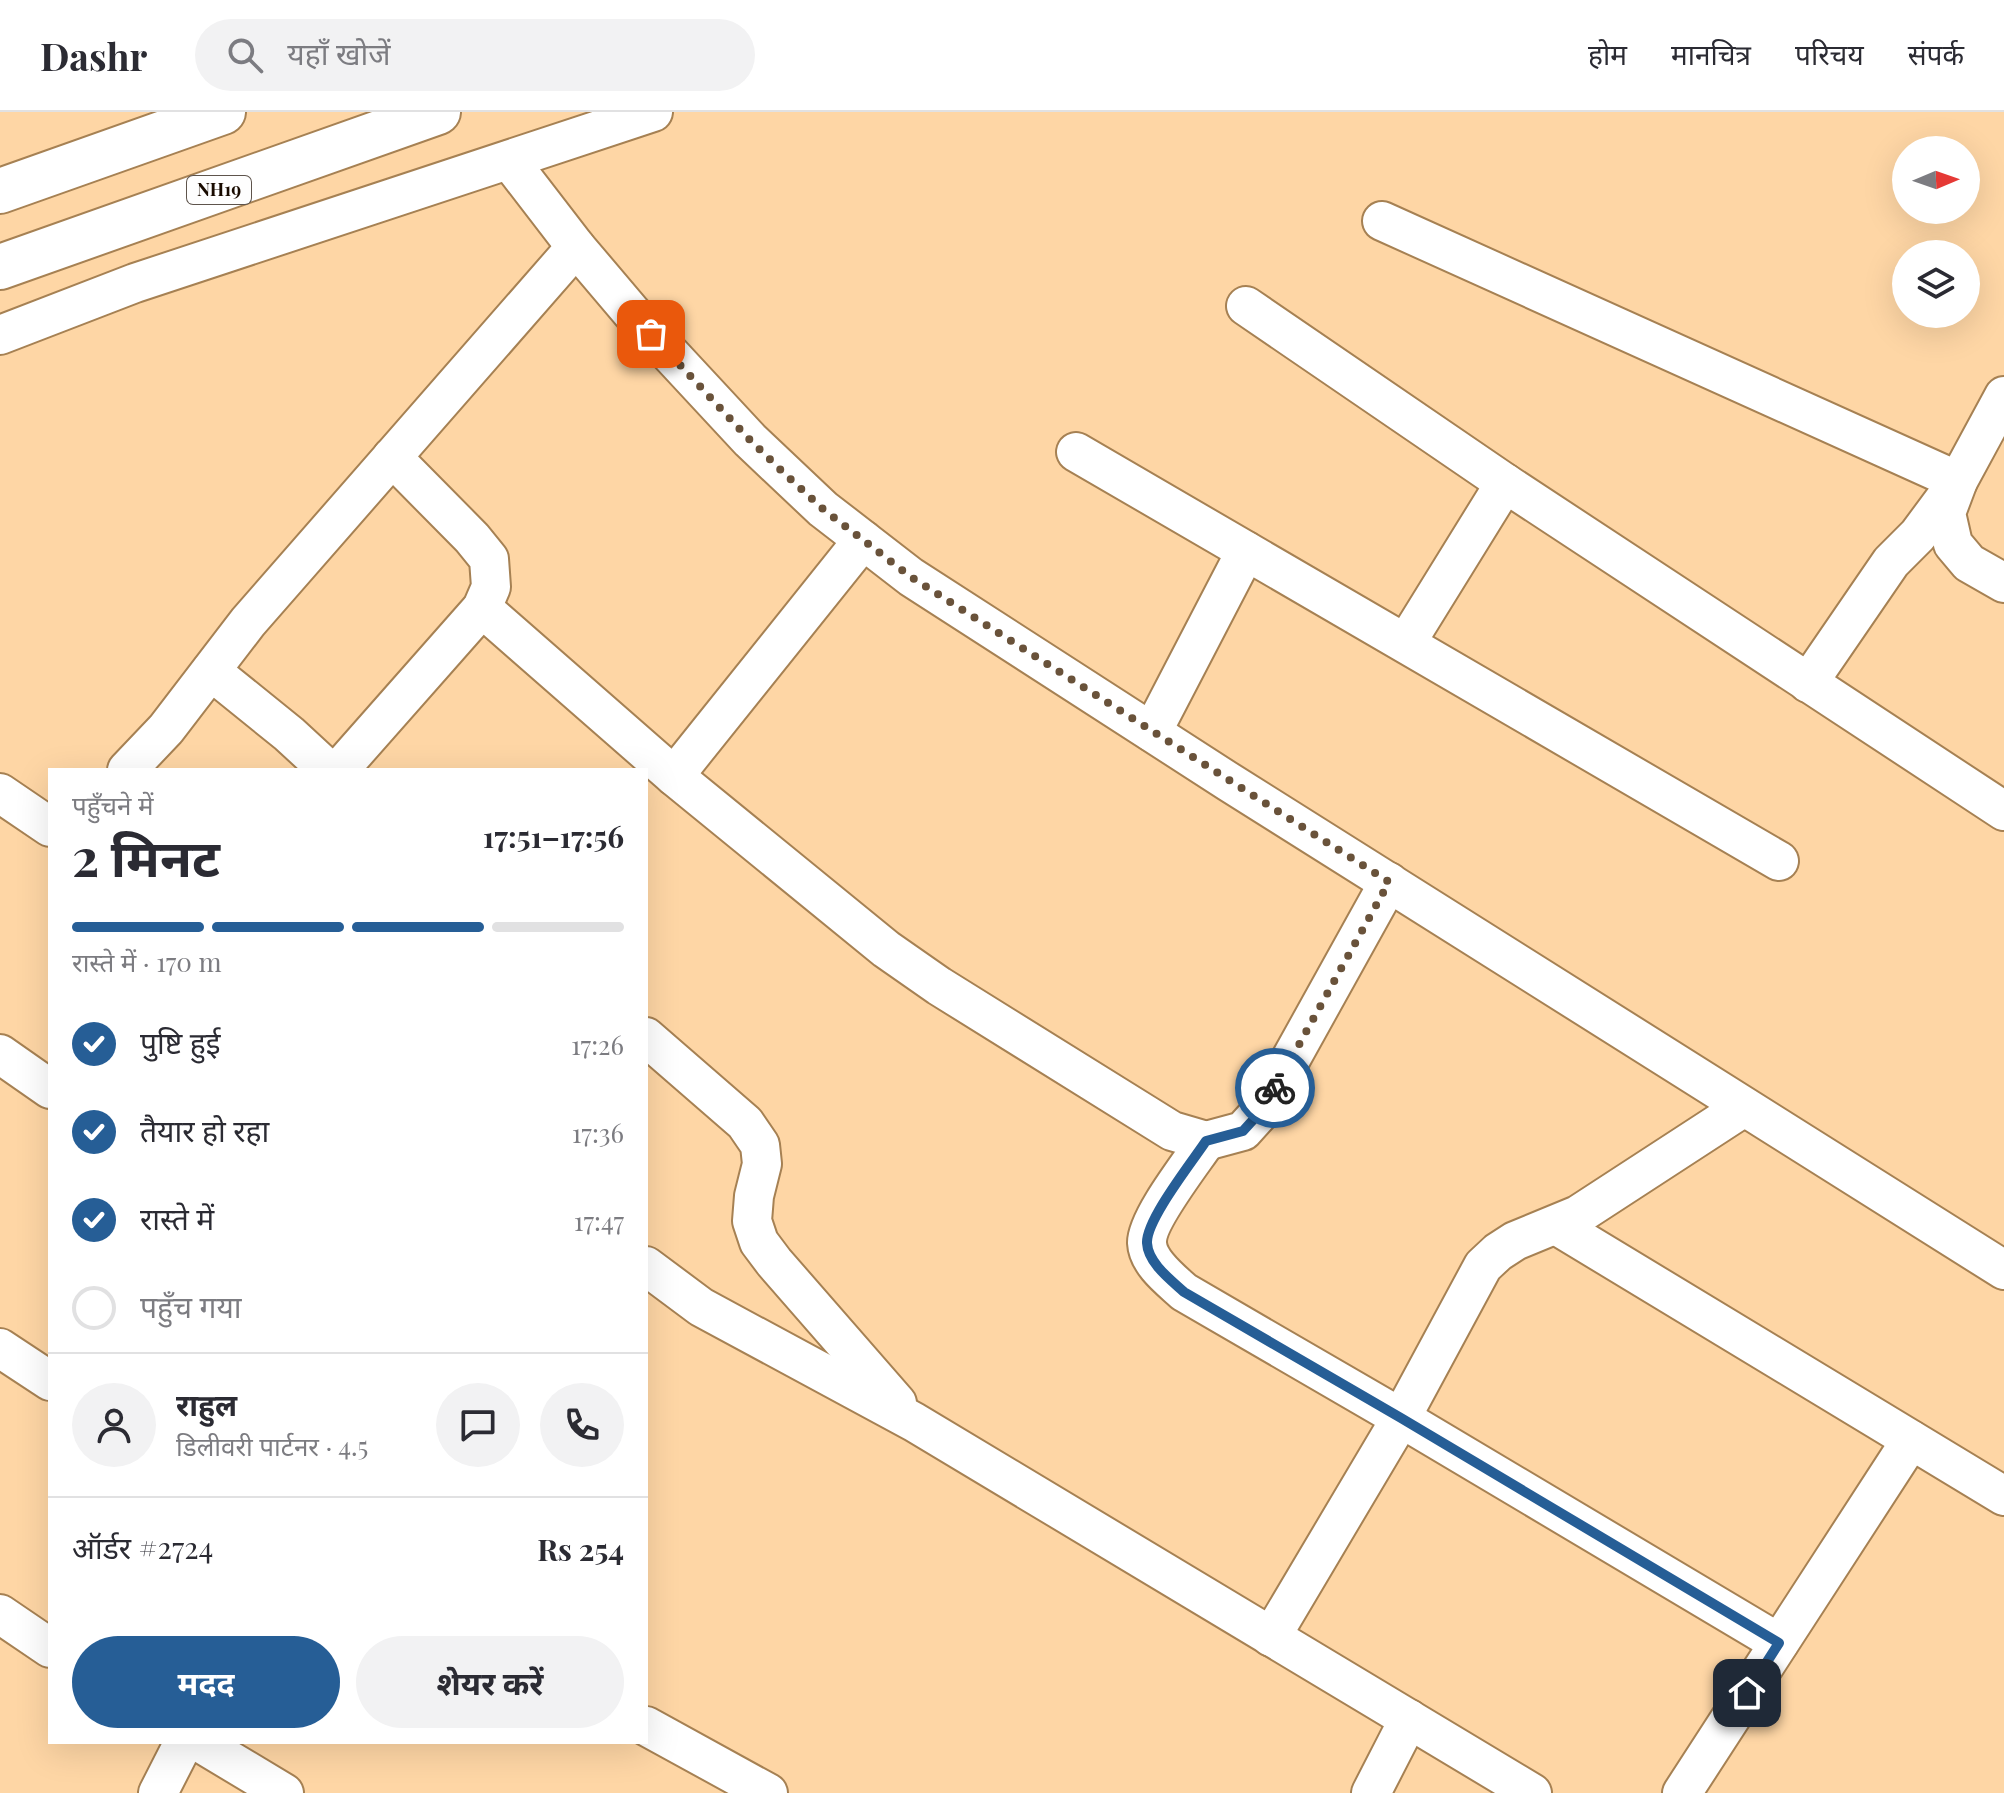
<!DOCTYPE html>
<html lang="hi">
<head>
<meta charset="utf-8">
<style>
	body { margin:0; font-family:"Playfair Display","Noto Sans Devanagari",serif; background:#f2f2f3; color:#2b2b33; height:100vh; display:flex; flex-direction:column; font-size:30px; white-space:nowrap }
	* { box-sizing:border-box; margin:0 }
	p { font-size:26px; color:#7c7c81 }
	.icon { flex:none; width:44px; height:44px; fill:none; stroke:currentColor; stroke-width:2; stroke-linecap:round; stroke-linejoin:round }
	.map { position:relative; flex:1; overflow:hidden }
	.side { position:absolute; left:48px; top:656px; width:600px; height:976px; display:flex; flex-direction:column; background:#fff; border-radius:0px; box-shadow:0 8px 32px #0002 }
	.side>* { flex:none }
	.needle { width:52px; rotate:88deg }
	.fabs { position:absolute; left:1892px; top:24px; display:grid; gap:16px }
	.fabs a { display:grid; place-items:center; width:88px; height:88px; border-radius:50%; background:#fff; box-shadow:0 8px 32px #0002; font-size:40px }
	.pin { position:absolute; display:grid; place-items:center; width:68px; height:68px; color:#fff; margin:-34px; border-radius:16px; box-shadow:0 4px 12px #0006 }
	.courier { position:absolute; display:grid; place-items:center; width:80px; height:80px; margin:-40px; border:6px solid #265e96; border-radius:50%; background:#fff; color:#222; box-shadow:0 2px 10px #0007 }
	.summary em { font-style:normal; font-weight:700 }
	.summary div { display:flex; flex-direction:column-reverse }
	.summary { display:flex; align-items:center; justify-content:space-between; height:136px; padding:0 24px }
	h1 { font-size:52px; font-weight:700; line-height:60px }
	.bar { display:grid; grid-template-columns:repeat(4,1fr); gap:12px 8px; align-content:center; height:96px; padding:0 24px }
	.bar i { height:10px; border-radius:6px; background:#e1e1e2 }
	.bar .active { background:#265e96 }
	.bar p { grid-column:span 4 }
	.line { display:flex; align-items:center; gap:20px; padding:0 24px; border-top:2px solid #e1e1e2 }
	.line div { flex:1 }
	.round { display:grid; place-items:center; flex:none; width:84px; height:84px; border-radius:42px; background:#f2f2f3 }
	ol { padding:0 24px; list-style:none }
	li { display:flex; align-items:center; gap:24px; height:88px }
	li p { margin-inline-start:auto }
	li .icon { padding:8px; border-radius:50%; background:#265e96; color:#fff; stroke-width:4 }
	li:last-child { color:#7c7c81 }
	li i { width:44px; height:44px; border:4px solid #e1e1e2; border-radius:50% }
	.action { display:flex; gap:16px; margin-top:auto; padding:16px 24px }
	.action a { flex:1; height:92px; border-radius:48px; background:#265e96; color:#fff; font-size:32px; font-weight:700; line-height:92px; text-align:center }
	.action a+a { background:#f2f2f3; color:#2b2b33 }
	header { display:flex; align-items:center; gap:48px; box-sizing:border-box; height:112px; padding:0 40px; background:#fff; border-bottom:2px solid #e1e1e2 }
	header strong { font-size:38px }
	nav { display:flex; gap:44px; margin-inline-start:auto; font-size:28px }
	.search { width:560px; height:72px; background:#f2f2f3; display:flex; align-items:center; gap:20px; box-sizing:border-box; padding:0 28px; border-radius:44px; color:#7c7c81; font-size:30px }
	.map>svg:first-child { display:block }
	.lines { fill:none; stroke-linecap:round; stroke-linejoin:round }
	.minor-casing { stroke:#a68153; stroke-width:42 }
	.highway-casing { stroke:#a68153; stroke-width:48 }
	.minor { stroke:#fff; stroke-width:38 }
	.highway { stroke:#fff; stroke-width:44 }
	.done { stroke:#69523a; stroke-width:8; stroke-dasharray:0 14.4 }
	.route { stroke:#265e96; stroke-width:10 }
	.labels { text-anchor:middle; stroke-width:6; stroke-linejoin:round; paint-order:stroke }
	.shield { fill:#fefefe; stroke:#5e544c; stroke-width:2 }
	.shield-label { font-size:18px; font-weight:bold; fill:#190b00 }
</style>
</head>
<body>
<header>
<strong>Dashr</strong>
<div class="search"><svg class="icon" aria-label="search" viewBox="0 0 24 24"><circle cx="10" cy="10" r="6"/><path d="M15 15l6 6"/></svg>यहाँ खोजें</div>
<nav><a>होम</a><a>मानचित्र</a><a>परिचय</a><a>संपर्क</a></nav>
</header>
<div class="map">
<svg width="2004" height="1681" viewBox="0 0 2004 1681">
	<rect width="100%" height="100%" fill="#fed6a5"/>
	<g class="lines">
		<!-- minor casing -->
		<g class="minor-casing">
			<g id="minor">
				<polyline points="509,48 576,135 632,201 750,328 823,397 911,465 1229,670 2004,1158"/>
				<polyline points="1382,109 1958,369 1918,423 1891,450 1808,571"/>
				<polyline points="1246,194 1505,371 2004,699"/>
				<polyline points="0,223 135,171 653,0"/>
				<polyline points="2004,284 1958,369 1946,401 1953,432 1969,451 2004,471"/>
				<polyline points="1076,340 1779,749"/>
				<polyline points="482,496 674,664 886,837 939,874 1172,1019 1206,1029 1243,1019 1263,997 1389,770"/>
				<polyline points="1406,531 1505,371"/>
				<polyline points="211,559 289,622 328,658"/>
				<polyline points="1152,620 1246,439"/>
				<polyline points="127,658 166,617 248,510 576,135"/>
				<polyline points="339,658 482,496 491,475 489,447 472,426 392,345"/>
				<polyline points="674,664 863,428"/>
				<polyline points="0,681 50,715"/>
				<polyline points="646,925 745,1011 760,1033 762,1052 754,1084 752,1109 759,1130 774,1150 897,1291"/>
				<polyline points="0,942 50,977"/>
				<path d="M1206,1029C1192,1050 1146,1108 1147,1131C1148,1151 1171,1168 1184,1180L1401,1306L1779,1531"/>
				<polyline points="1556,1113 2004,1384"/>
				<polyline points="646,1154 701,1195 914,1310 1532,1681"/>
				<polyline points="0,1236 50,1269"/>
				<polyline points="0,1502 50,1536"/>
				<polyline points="1271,1525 1401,1306 1483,1154 1498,1140 1515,1129 1578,1103 1744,995"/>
				<polyline points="646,1614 768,1681"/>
				<polyline points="199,1630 284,1681"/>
				<polyline points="158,1681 184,1630"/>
				<polyline points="1371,1681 1409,1607"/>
				<polyline points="1682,1681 1911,1328"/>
			</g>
		</g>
		<!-- highway casing -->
		<g class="highway-casing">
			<g id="highway">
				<polyline points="0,79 223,0"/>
				<polyline points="0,155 438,0"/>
			</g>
		</g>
		<!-- minor -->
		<use href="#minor" class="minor"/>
		<!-- highway -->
		<use href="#highway" class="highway"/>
	</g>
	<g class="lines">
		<!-- done -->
		<polyline class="done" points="651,222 750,328 786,363 823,397 911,465 1389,770 1275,976"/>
		<!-- route -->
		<path class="route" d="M1275,976L1263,997L1243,1019L1206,1029C1192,1050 1146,1108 1147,1131C1148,1151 1171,1168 1184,1180L1401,1306L1779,1531L1747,1581"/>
	</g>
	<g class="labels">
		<!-- shield labels -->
		<rect class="shield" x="187" y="64" width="64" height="28" rx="6"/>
		<g class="shield-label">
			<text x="219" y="84">NH19</text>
		</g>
	</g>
</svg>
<div class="fabs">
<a><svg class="needle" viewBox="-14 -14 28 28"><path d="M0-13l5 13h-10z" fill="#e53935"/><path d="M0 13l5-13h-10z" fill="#7c7c81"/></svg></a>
<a><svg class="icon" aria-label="layers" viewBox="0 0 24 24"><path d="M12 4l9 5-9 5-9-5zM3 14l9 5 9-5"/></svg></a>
</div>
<div class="pin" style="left:651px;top:222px;background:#ea580c"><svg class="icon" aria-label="bag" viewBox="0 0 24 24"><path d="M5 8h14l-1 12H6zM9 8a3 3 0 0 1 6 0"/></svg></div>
<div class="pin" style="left:1747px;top:1581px;background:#1f2937"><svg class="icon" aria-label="home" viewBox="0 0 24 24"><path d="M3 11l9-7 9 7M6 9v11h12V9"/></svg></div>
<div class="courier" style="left:1275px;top:976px"><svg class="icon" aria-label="bike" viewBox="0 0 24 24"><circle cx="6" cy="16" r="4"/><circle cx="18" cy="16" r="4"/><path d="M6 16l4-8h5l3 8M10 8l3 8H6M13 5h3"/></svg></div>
<section class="side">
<div class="summary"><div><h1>2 मिनट</h1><p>पहुँचने में</p></div><em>17:51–17:56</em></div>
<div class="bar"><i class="active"></i><i class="active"></i><i class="active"></i><i></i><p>रास्ते में · 170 m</p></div>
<ol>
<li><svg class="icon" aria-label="check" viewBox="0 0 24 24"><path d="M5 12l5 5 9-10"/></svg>पुष्टि हुई<p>17:26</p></li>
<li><svg class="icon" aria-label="check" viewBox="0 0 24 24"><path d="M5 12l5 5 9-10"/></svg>तैयार हो रहा<p>17:36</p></li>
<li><svg class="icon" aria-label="check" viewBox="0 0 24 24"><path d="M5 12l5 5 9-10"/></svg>रास्ते में<p>17:47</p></li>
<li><i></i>पहुँच गया</li>
</ol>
<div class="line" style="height:144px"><a class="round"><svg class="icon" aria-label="person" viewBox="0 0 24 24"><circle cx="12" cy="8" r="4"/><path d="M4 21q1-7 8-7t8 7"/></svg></a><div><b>राहुल</b><p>डिलीवरी पार्टनर · 4.5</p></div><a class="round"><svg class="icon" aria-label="chat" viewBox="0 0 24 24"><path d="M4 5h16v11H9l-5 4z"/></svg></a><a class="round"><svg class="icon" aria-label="phone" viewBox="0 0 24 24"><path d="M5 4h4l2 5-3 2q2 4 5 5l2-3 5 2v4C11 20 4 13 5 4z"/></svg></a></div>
<div class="line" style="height:104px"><div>ऑर्डर #2724</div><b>Rs 254</b></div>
<div class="action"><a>मदद</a><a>शेयर करें</a></div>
</section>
</div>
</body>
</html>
